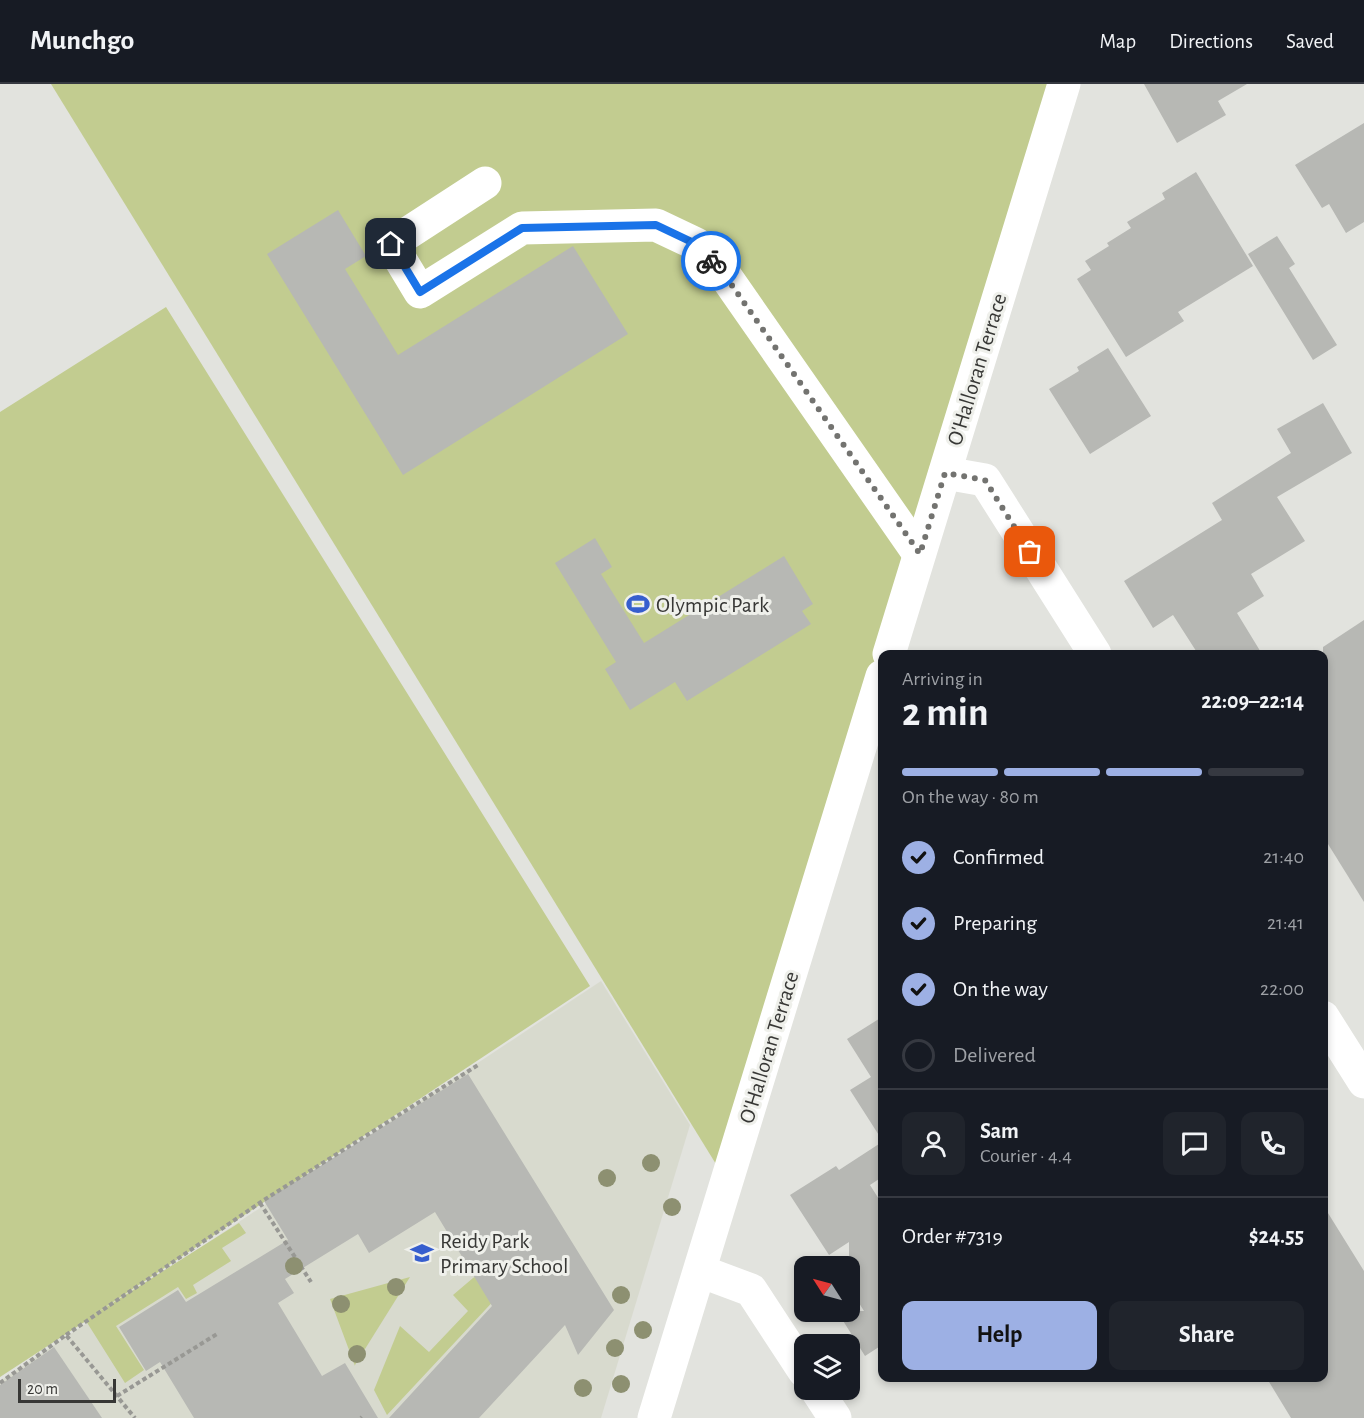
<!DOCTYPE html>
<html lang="en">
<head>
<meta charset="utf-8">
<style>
	body { margin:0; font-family:"Alegreya Sans",sans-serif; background:#20242c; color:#f1f3f6; height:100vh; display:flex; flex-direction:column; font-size:22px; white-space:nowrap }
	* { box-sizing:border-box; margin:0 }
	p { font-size:20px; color:#9ea1a6 }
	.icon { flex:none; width:33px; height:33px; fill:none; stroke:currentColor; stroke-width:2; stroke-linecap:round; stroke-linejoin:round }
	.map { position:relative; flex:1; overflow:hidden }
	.drawer { position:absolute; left:878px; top:566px; width:450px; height:732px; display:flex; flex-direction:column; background:#171b24; border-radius:12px; box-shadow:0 3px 9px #0003 }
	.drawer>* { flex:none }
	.needle { width:39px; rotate:306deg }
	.tools { position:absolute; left:794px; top:1172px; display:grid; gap:12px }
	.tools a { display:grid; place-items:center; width:66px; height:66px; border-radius:12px; background:#171b24; box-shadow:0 3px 9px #0003; font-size:30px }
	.scale { position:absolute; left:18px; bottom:15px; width:98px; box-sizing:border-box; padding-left:6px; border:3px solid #373735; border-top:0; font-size:16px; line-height:21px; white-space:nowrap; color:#373735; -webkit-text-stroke:4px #eff0eb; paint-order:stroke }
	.pin { position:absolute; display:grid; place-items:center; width:51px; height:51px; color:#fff; margin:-26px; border-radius:12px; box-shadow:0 3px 9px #0006 }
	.courier { position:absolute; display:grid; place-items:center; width:60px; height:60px; margin:-30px; border:4px solid #1a73e8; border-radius:50%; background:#fff; color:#222; box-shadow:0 2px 8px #0007 }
	.head em { font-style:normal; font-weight:700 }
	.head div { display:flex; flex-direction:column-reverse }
	.head { display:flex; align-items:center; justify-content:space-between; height:102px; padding:0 24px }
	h1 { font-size:39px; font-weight:700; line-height:45px }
	.bar { display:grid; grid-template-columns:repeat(4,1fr); gap:9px 6px; align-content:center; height:72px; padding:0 24px }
	.bar i { height:8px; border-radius:4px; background:#363941 }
	.bar .active { background:#9db0e4 }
	.bar p { grid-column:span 4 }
	.line { display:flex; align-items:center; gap:15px; padding:0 24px; border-top:2px solid #363941 }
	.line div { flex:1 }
	.round { display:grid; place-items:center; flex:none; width:63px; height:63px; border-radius:12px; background:#20242c }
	ol { padding:0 24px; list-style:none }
	li { display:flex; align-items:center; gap:18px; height:66px }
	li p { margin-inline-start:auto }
	li .icon { padding:6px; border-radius:50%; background:#9db0e4; color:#111; stroke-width:4 }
	li:last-child { color:#9ea1a6 }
	li i { width:33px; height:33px; border:3px solid #363941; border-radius:50% }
	.action { display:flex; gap:12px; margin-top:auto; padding:12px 24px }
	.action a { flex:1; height:69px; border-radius:12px; background:#9db0e4; color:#111; font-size:24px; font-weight:700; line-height:69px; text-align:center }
	.action a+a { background:#20242c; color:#f1f3f6 }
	header { display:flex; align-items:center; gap:36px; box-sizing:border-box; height:84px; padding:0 30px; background:#171b24; border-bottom:2px solid #363941 }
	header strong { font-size:28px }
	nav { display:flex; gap:33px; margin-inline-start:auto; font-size:21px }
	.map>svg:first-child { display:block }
	.built { fill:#d8dace }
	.green { fill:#c2cc90 }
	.building { fill:#b7b8b4 }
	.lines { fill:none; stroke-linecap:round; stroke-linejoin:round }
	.path { stroke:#989894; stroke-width:4; stroke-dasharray:4.5 3; stroke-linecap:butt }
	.minor { stroke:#fff; stroke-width:33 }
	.tree { fill:#8d9071 }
	.done { stroke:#737370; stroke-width:6; stroke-dasharray:0 10.8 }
	.route { stroke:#1a73e8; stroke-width:8 }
	.labels { text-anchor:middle; stroke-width:6; stroke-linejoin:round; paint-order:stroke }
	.street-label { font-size:22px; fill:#373735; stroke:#eff0eb }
	.poi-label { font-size:22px; fill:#373735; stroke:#eff0eb; text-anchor:start }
</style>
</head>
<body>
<header>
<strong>Munchgo</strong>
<nav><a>Map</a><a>Directions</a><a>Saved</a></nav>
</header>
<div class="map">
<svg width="1364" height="1334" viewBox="0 0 1364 1334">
	<rect width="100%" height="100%" fill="#e2e3de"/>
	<!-- built -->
	<polygon class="built" points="601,897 690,1041 601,1334 0,1334 0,1297"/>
	<!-- green -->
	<g class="green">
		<polygon points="51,0 1064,0 727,1098"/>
		<polygon points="166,223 590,902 92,1232 239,1139 246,1149 222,1164 231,1177 193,1201 197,1209 186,1215 178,1203 116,1242 144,1286 125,1299 86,1237 0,1293 0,328"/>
		<polygon points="504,1176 515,1194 387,1331 374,1306 400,1242 429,1268 468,1227 453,1211 473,1194"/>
		<polygon points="410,1193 355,1281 355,1282 330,1215"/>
	</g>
	<!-- building -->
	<g class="building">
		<polygon points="1144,0 1247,0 1218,17 1226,31 1177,59"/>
		<polygon points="1364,39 1364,138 1346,149 1329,120 1322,124 1295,81"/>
		<polygon points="1196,88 1253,182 1178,228 1184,237 1126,273 1077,195 1091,186 1085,177 1109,162 1107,159 1131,144 1127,138 1165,115 1162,109"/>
		<polygon points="338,126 366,172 345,185 398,271 573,162 628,250 403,391 267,170"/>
		<polygon points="1277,152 1295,180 1289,184 1337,261 1313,276 1248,170"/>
		<polygon points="1108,264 1151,332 1090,370 1049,305 1079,287 1077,283"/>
		<polygon points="1323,319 1352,369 1277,413 1305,457 1251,490 1264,512 1237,529 1262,570 1198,570 1173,531 1153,544 1124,497 1222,436 1212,419 1291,369 1277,345"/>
		<polygon points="595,454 612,483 601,490 644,559 784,472 813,520 802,527 811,540 687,617 675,598 630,626 605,585 616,578 555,479"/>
		<polygon points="1364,536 1364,818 1323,752 1323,563"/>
		<polygon points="882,933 882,1056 850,1006 871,993 847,955"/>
		<polygon points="468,990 614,1226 578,1271 565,1241 479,1334 389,1334 492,1222 435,1128 369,1169 358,1150 285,1195 294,1209 278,1219 322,1292 345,1279 378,1334 194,1334 160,1278 146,1287 119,1243 178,1206 186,1218 288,1156 264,1117"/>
		<polygon points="882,1058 882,1093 870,1101 882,1120 882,1261 865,1272 837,1227 864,1227 849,1203 849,1158 829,1171 790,1111 836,1082 839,1086"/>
		<polygon points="1323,1121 1364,1187 1364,1334 1291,1334 1266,1293 1323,1293"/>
		<polygon points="54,1263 102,1334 0,1334 0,1301"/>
	</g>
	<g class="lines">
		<!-- path -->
		<g class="path">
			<polyline points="260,1119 311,1198"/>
			<polyline points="66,1251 264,1116 478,981"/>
			<polyline points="0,1299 66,1251 135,1334"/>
			<polyline points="117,1312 217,1250"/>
			<polyline points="361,1334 362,1333"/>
		</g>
		<!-- minor -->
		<g class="minor">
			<polyline points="485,99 391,160 420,208 522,144 656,141 696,160 724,190 919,470"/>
			<polyline points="945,389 985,396 1095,570"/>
			<polyline points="889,570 1064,0"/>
			<polyline points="1323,933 1364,998"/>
			<polyline points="700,1187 751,1206 804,1287"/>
			<polyline points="816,1305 835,1334"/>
			<polyline points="654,1334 882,592"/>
		</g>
	</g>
	<!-- trees -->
	<g class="tree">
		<circle cx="651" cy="1079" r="9"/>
		<circle cx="607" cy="1094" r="9"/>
		<circle cx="672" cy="1123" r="9"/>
		<circle cx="294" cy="1182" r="9"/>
		<circle cx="396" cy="1203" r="9"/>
		<circle cx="621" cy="1211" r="9"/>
		<circle cx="341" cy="1220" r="9"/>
		<circle cx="643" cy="1246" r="9"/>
		<circle cx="615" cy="1264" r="9"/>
		<circle cx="357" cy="1270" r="9"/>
		<circle cx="621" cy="1300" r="9"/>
		<circle cx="583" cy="1304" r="9"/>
	</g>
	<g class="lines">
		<!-- done -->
		<polyline class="done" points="711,177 724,190 920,470 945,389 985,396 1030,468"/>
		<!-- route -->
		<polyline class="route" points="391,160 420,208 522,144 656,141 696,160 711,177"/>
	</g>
	<!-- icons -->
	<defs>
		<g id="stadium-bare" transform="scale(1.8)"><path d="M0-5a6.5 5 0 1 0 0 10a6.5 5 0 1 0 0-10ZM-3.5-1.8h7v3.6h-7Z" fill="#365ece" stroke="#eff0eb" stroke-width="2.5" paint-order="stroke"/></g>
		<g id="school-bare" transform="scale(1.8)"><path d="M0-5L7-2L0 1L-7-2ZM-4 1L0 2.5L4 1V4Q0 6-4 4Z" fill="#365ece" stroke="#eff0eb" stroke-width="2.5" paint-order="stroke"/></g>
	</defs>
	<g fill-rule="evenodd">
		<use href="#stadium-bare" x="638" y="520"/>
		<use href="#school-bare" x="422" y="1169"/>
	</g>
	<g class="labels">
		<!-- street labels -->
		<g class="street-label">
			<text transform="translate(976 285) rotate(-73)" y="8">O'Halloran Terrace</text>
			<text transform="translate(768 963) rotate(-73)" y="8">O'Halloran Terrace</text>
		</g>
		<!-- poi labels -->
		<g class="poi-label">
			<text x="656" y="528">Olympic Park</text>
			<text x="440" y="1164">Reidy Park<tspan x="440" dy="25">Primary School</tspan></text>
		</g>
	</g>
</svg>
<div class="tools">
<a><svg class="needle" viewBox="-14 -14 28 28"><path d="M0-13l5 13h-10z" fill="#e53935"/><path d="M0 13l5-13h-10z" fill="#9ea1a6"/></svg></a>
<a><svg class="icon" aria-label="layers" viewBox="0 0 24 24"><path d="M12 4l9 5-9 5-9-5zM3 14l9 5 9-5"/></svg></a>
</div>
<div class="scale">20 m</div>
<div class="pin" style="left:1030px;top:468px;background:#ea580c"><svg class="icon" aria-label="bag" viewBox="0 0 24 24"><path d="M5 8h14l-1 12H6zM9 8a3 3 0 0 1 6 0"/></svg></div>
<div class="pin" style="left:391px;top:160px;background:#1f2937"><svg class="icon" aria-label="home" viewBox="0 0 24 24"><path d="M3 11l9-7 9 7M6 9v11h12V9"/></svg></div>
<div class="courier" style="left:711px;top:177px"><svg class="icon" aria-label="bike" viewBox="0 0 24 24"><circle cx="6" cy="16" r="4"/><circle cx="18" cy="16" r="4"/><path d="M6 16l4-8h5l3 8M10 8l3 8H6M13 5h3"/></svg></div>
<section class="drawer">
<div class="head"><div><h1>2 min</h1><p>Arriving in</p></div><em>22:09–22:14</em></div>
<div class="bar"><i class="active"></i><i class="active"></i><i class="active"></i><i></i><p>On the way · 80 m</p></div>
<ol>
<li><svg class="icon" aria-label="check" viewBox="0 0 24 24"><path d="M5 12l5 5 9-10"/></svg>Confirmed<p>21:40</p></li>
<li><svg class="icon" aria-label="check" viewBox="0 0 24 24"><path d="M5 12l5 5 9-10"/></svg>Preparing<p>21:41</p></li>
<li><svg class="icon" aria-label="check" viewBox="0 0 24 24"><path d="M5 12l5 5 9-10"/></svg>On the way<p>22:00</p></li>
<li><i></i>Delivered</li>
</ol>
<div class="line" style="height:108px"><a class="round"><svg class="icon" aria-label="person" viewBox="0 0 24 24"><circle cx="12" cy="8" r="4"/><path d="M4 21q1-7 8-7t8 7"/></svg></a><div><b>Sam</b><p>Courier · 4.4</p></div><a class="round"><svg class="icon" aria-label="chat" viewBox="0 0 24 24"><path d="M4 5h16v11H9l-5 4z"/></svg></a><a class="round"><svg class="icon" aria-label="phone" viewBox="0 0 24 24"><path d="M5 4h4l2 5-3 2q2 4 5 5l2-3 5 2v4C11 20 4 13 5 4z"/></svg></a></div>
<div class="line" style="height:78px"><div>Order #7319</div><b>$24.55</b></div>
<div class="action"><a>Help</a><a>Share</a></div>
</section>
</div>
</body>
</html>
